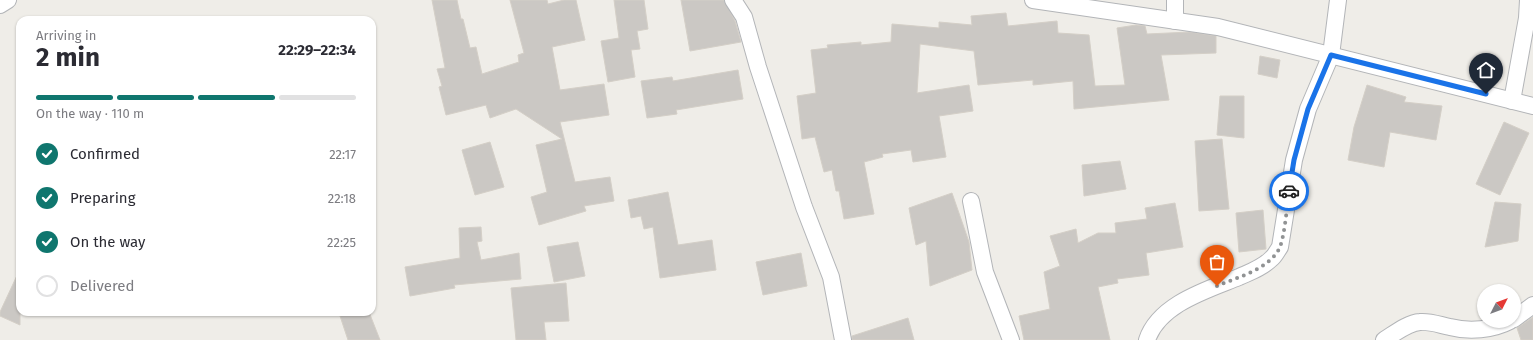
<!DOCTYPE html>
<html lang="en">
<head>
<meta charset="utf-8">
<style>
	body { margin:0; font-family:"Fira Sans",sans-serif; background:#f2f2f3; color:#2b2b33; height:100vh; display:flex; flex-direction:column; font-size:15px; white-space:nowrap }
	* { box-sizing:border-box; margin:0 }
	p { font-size:13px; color:#7c7c81 }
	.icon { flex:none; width:22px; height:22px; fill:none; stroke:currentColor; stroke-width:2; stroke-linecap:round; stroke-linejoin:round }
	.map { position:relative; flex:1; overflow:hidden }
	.details { position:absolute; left:16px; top:16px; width:360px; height:300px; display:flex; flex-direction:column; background:#fff; border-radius:12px; box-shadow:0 1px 3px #0004 }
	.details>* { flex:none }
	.needle { width:26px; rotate:48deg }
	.buttons { position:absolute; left:1477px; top:284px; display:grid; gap:8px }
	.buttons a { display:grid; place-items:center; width:44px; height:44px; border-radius:50%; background:#fff; box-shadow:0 1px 3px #0004; font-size:20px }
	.pin { position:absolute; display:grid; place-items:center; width:34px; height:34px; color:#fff; margin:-41px -17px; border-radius:50% 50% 50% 0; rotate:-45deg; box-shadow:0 0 4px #0007 }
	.pin .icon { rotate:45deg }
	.courier { position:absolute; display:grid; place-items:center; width:40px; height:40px; margin:-20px; border:3px solid #1a73e8; border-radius:50%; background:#fff; color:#222; box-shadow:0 1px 5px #0007 }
	.headline em { font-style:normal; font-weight:700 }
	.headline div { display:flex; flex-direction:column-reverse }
	.headline { display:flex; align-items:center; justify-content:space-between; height:68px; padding:0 20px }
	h1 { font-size:26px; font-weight:700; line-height:30px }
	.bar { display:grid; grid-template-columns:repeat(4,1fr); gap:6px 4px; align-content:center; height:48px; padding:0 20px }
	.bar i { height:5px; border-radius:3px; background:#e1e1e2 }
	.bar .current { background:#0f766e }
	.bar p { grid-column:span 4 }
	ol { padding:0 20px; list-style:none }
	li { display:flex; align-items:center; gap:12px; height:44px }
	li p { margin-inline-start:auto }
	li .icon { padding:4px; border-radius:50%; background:#0f766e; color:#fff; stroke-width:4 }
	li:last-child { color:#7c7c81 }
	li i { width:22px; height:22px; border:2px solid #e1e1e2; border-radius:50% }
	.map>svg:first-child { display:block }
	.building { fill:#cbc8c4; stroke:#d4cfc7 }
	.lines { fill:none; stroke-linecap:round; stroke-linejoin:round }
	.minor-casing { stroke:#b3b5b8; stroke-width:18 }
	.minor { stroke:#fff; stroke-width:16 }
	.done { stroke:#919394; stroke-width:4; stroke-dasharray:0 7.2 }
	.route { stroke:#1a73e8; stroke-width:5 }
</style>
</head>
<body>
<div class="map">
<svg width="1533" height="340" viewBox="0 0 1533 340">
	<rect width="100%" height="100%" fill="#efede8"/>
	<!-- building -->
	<g class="building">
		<polygon points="432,0 457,0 461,19 463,19 470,48 476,47 482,74 519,62 518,55 524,53 510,0 547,0 548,4 564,0 576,0 585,40 552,47 560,90 604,84 609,115 560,122 575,182 610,177 614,201 584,206 586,211 539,225 531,197 547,192 536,145 562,139 516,109 490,118 486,105 446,115 439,87 442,86 437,69 445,68"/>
		<polygon points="614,0 644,0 648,29 637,31 640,49 631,50 635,77 608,82 601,41 619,38"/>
		<polygon points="681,0 724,0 735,21 741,42 690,51"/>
		<polygon points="1006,13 1008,26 1057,21 1058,33 1089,35 1095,86 1125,85 1117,28 1136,25 1145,26 1147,34 1190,32 1216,36 1216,53 1161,55 1169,100 1074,109 1073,81 1033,85 1033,80 978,85 974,51 920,44 917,93 969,85 973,111 939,116 946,157 913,162 911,150 882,154 883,157 864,162 874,214 844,219 839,191 836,191 832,170 824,172 815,137 802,139 797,96 816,93 811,50 828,48 827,45 861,42 861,45 891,42 892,24 939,28 939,22 972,25 971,16"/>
		<polygon points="1260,56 1280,60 1277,78 1258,74"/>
		<polygon points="738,70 743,99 676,110 677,114 647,118 641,81 672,77 673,81"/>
		<polygon points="1367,85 1406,97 1404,102 1442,106 1436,140 1390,132 1384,167 1348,160 1354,127"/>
		<polygon points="1220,96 1244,96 1244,138 1217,135"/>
		<polygon points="1504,122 1529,133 1500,195 1476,184"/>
		<polygon points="1222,139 1229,209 1199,211 1195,141"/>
		<polygon points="490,142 504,187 475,195 462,150"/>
		<polygon points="1120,161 1126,189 1084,196 1082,165"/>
		<polygon points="668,192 678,245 712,240 716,270 660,278 653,227 644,229 641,216 631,218 628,200"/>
		<polygon points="952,193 969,242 972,270 930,286 926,241 916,245 909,208"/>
		<polygon points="1495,202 1521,204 1518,241 1485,247"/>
		<polygon points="1175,203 1183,247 1146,253 1149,275 1117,279 1118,283 1098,287 1110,340 1024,340 1019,316 1050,309 1044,272 1060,266 1050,236 1076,229 1078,243 1098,233 1116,233 1115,223 1147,219 1145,208"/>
		<polygon points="1263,210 1266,249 1239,252 1236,213"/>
		<polygon points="481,227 482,241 477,242 481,260 519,253 521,279 454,285 455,288 410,296 405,267 460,258 459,228"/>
		<polygon points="578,242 585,276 554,282 547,247"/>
		<polygon points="801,253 807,286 763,295 756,262"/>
		<polygon points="20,269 20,325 0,316 0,312"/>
		<polygon points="566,283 569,321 544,322 546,340 516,340 511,288"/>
		<polygon points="352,312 369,312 380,340 348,340 340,316"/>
		<polygon points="1533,317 1533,340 1521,340 1517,328"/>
		<polygon points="908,318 914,340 852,340 852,336"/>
	</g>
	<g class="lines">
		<!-- minor casing -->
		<g class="minor-casing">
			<g id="minor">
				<polyline points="733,0 744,17 758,67 804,207 831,277 843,340"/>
				<polyline points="1033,0 1218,27 1533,106"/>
				<polyline points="0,5 8,0"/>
				<polyline points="1175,21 1175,0"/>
				<polyline points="1512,101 1527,18 1528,0"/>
				<polyline points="971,201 985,272 1011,340"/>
				<polyline points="1514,319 1533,305"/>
				<path d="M1147,340C1159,304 1207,290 1239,277C1250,272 1262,268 1271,259C1275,256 1277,251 1280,247L1294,160L1308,109L1331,55L1338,0"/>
				<path d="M1384,340C1394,334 1407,323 1420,322C1430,321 1440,325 1450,327C1469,332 1493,330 1510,321"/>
			</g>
		</g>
		<!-- minor -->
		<use href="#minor" class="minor"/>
	</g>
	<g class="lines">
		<!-- done -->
		<path class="done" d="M1217,286C1238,277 1270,269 1280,247C1285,233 1287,206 1289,191"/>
		<!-- route -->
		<polyline class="route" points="1289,191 1294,160 1308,109 1331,55 1486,94"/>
	</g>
</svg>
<div class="buttons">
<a><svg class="needle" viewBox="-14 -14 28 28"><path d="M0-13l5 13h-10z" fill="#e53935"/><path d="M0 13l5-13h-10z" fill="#7c7c81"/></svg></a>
</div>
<div class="pin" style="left:1217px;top:286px;background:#ea580c"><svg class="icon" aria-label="bag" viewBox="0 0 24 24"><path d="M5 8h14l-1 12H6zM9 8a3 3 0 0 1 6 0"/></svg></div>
<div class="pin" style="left:1486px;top:94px;background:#1f2937"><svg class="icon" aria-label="home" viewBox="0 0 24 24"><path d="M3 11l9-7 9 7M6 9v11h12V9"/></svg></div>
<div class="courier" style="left:1289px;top:191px"><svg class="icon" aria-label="car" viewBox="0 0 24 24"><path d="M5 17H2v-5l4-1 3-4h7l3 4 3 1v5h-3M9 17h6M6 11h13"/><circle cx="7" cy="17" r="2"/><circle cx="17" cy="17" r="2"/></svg></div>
<section class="details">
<div class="headline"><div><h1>2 min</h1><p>Arriving in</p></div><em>22:29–22:34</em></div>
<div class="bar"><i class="current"></i><i class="current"></i><i class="current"></i><i></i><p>On the way · 110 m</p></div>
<ol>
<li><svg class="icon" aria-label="check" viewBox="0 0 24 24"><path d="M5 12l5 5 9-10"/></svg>Confirmed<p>22:17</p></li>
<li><svg class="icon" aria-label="check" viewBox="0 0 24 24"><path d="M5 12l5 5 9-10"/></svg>Preparing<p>22:18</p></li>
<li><svg class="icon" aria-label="check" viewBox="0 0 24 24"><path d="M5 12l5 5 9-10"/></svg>On the way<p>22:25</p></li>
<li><i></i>Delivered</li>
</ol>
</section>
</div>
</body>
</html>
